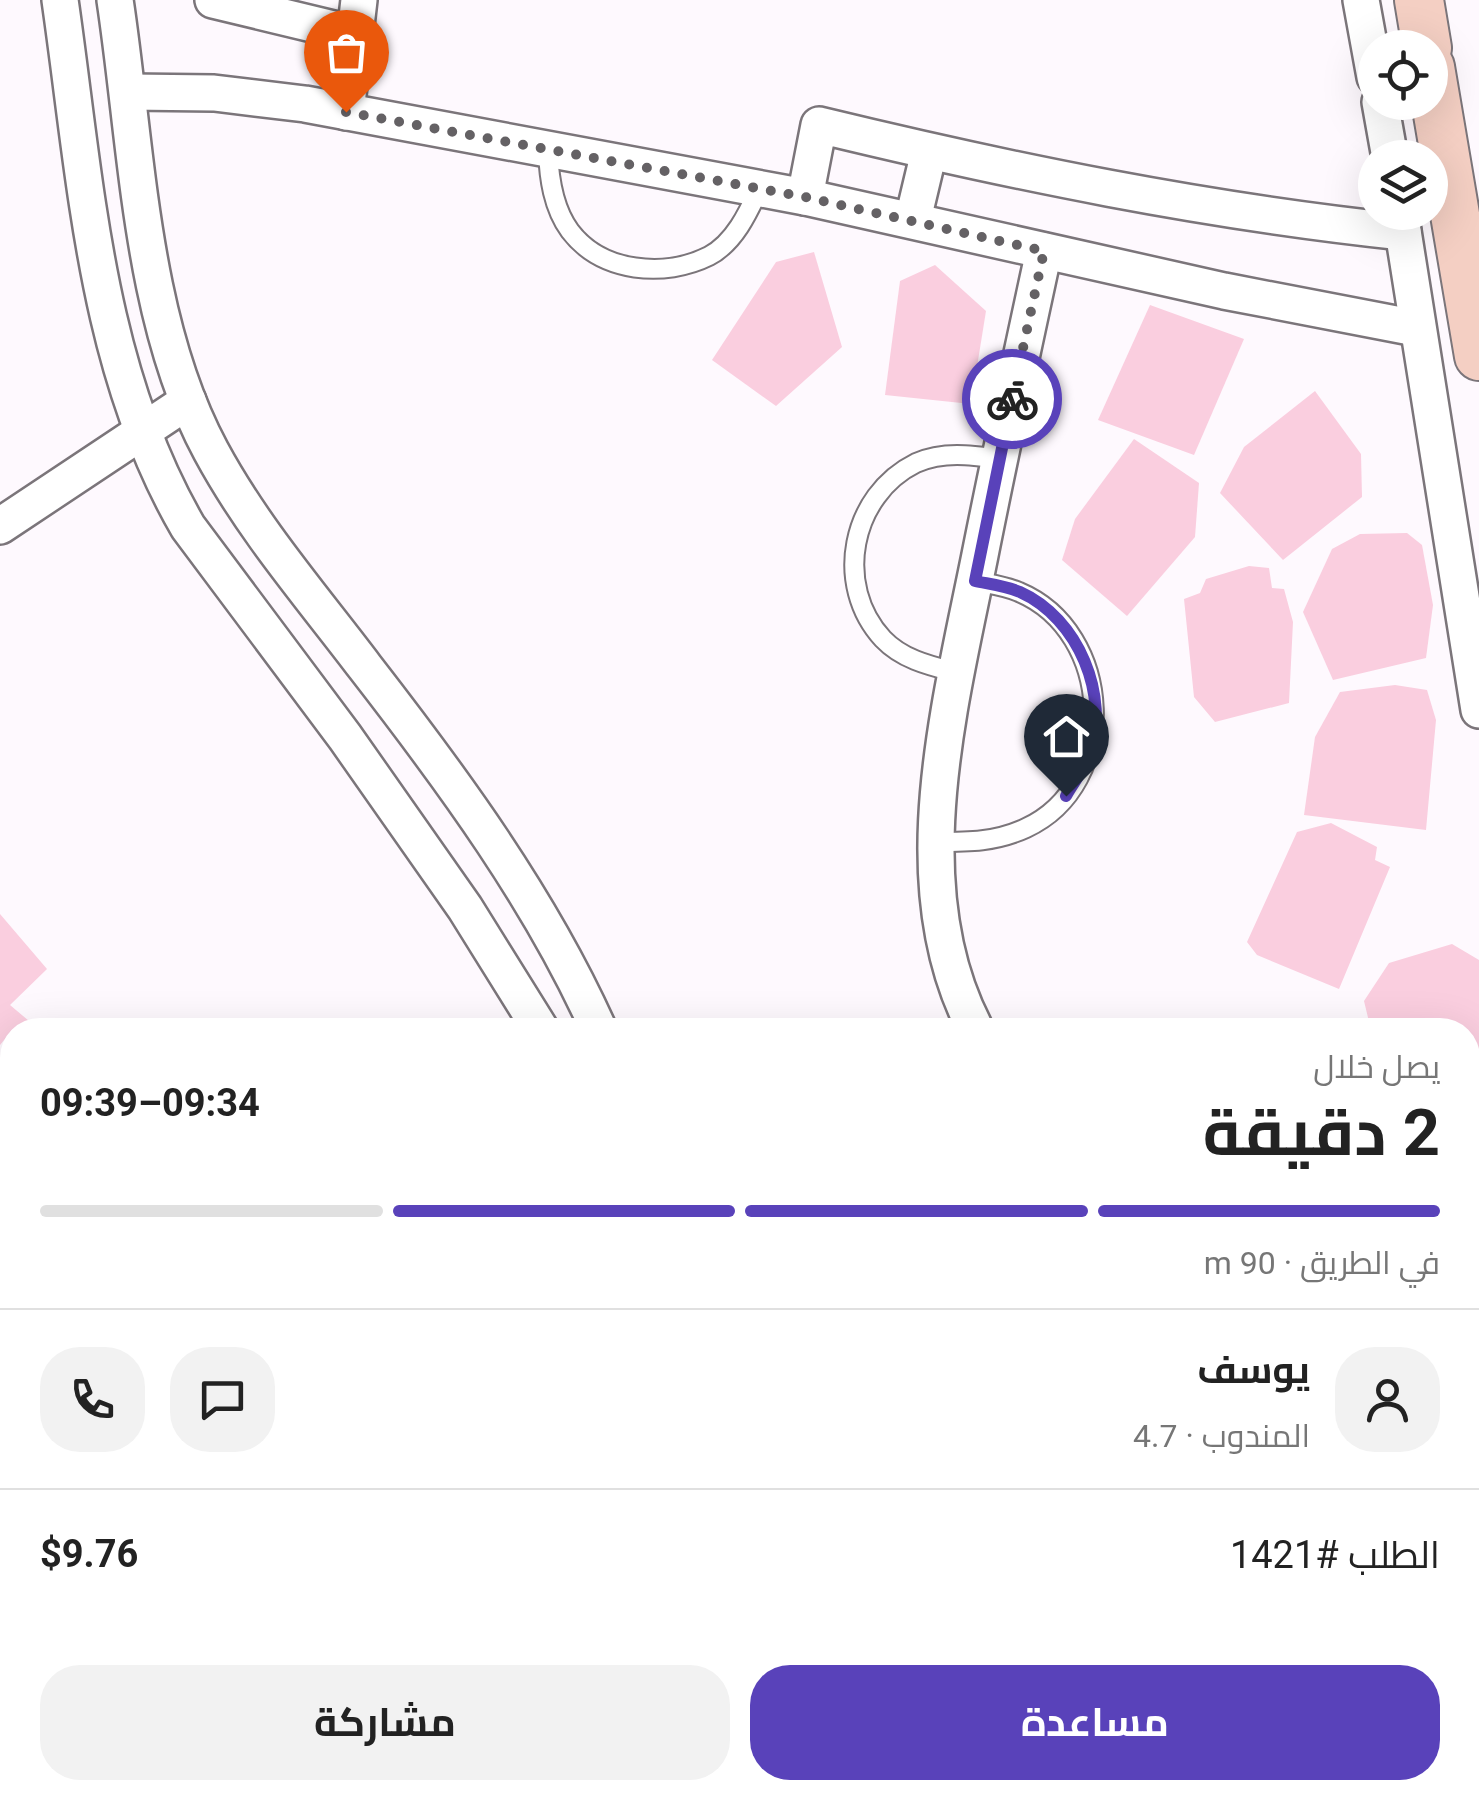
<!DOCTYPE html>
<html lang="ar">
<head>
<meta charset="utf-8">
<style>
	body { margin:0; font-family:Roboto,Cairo,sans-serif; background:#f2f2f2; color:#222; direction:rtl; height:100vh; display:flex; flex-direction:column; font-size:38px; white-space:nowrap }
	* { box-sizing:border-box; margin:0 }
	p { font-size:32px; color:#767676 }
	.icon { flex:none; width:55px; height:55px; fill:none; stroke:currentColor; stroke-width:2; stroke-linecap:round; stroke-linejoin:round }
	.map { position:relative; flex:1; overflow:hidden; direction:ltr }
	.panel { position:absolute; left:0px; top:1018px; width:1480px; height:782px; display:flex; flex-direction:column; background:#fff; border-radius:40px 40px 0 0; box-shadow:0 10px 40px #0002; direction:rtl }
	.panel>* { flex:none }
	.buttons { position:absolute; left:1358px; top:30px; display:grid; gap:20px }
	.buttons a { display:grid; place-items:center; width:90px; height:90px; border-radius:50%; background:#fff; box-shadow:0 10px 40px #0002; font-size:50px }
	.pin { position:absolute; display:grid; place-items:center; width:85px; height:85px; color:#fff; margin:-102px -42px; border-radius:50% 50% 50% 0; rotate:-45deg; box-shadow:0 0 10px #0007 }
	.pin .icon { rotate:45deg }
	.courier { position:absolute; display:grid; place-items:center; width:100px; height:100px; margin:-50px; border:8px solid #5942ba; border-radius:50%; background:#fff; color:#222; box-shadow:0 2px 12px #0007 }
	.overview em { font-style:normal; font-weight:700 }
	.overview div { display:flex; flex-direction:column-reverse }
	.overview { display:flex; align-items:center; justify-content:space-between; height:170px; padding:0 40px }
	h1 { font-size:65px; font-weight:700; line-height:75px }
	.bar { display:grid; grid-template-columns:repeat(4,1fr); gap:15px 10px; align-content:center; height:120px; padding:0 40px }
	.bar i { height:12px; border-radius:8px; background:#e0e0e0 }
	.bar .selected { background:#5942ba }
	.bar p { grid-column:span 4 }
	.line { display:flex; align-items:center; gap:25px; padding:0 40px; border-top:2px solid #e0e0e0 }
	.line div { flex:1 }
	.round { display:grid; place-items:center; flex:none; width:105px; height:105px; border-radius:40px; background:#f2f2f2 }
	.cta { display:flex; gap:20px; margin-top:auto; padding:20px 40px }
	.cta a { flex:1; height:115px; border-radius:40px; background:#5942ba; color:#fff; font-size:40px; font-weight:700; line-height:115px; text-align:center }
	.cta a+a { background:#f2f2f2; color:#222 }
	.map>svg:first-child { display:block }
	.building { fill:#facedf }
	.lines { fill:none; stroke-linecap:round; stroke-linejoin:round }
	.lane-casing { stroke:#7b757a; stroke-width:22 }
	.street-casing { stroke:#7b757a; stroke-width:40 }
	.secondary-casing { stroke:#7b757a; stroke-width:52 }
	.lane { stroke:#fff; stroke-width:18 }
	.street { stroke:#fff; stroke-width:35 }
	.secondary { stroke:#f4cfc3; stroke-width:48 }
	.done { stroke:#646164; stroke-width:10; stroke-dasharray:0 18 }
	.route { stroke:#5942ba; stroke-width:12 }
</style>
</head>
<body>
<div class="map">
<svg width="1479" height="1798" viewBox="0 0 1479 1798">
	<rect width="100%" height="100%" fill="#fef9fe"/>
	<!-- building -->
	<g class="building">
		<polygon points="814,252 842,347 776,406 712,360 776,262"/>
		<polygon points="935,265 986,311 971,404 885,395 900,281"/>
		<polygon points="1150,305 1244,339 1194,455 1098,420"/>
		<polygon points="1315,391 1361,454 1362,497 1283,560 1220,493 1244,447"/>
		<polygon points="1134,439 1199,483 1195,537 1127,616 1062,560 1075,519"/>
		<polygon points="1407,533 1422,545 1433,605 1426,658 1333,680 1303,612 1332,549 1360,534"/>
		<polygon points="1249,566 1269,568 1272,588 1284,589 1293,622 1289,703 1215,722 1194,697 1184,599 1200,593 1206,579"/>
		<polygon points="1395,685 1427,690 1436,720 1426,830 1304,815 1315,737 1340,692"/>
		<polygon points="1331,823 1377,847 1375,860 1390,867 1339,989 1257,955 1247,942 1297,832"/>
		<polygon points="0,914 47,969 10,1005 29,1021 12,1030 0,1045"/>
		<polygon points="1452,944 1479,960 1479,1063 1475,1077 1468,1078 1468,1030 1371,1030 1364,1001 1389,963"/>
		<polygon points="1479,1261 1479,1385 1468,1387 1468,1262"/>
		<polygon points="1394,1788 1438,1788 1453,1798 1387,1798"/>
	</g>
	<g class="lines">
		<!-- lane casing -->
		<g class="lane-casing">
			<g id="lane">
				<path d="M548,151C549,178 553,208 570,231C602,273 665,278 709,256C734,243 748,213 759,189"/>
				<path d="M958,673C931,666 903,660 883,639C833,585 851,495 916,463C943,451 971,455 999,459"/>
				<path d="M936,842C969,842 996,842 1026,828C1121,784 1114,632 1019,592C1006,586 989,584 975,581"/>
				<polyline points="0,1397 12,1388"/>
			</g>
		</g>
		<!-- street casing -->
		<g class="street-casing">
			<g id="street">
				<path d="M60,0C86,180 95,367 188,527L345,737L465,908L541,1030"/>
				<path d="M115,0C137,145 140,320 211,451C253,529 312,597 365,667C452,779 541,900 599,1030"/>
				<polyline points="213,0 354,34"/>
				<polyline points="1361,0 1375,77"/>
				<polyline points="129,92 214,93 305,104 805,197 1224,291 1416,328"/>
				<polyline points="1380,102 1390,158"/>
				<polyline points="346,112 359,0"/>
				<path d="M805,197L819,125C1013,172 1204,211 1403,232"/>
				<polyline points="1400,212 1479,710"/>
				<polyline points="913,219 929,152"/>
				<polyline points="0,526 188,401"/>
				<path d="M976,1030C900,888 950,705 980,555C1000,454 1022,353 1044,251"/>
				<polyline points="0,1516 12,1507"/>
				<polyline points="515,1798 517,1788"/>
				<polyline points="564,1798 566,1788"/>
				<polyline points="1263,1798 1264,1788"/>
			</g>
		</g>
		<!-- secondary casing -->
		<g class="secondary-casing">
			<g id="secondary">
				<polyline points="1419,0 1427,48"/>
				<polyline points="1430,67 1479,356"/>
			</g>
		</g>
		<!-- lane -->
		<use href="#lane" class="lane"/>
		<!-- street -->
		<use href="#street" class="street"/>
		<!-- secondary -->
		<use href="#secondary" class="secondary"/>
	</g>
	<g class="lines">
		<!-- done -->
		<polyline class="done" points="346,112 805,197 1044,251 1012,399"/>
		<!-- route -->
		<path class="route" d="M1012,399L975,581C989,584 1006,586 1020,592C1078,618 1111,696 1089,756C1084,770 1073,783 1066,796"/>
	</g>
</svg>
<div class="buttons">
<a><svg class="icon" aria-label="locate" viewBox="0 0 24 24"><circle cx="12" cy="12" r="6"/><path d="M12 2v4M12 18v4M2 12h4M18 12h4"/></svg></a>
<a><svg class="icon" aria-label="layers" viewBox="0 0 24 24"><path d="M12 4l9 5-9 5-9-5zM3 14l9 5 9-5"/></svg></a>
</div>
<div class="pin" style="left:346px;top:112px;background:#ea580c"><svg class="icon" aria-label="bag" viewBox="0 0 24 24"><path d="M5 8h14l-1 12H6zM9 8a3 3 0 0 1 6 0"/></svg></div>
<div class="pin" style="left:1066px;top:796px;background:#1f2937"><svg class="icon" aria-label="home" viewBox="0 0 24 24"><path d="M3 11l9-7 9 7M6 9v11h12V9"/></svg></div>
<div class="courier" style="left:1012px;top:399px"><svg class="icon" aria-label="bike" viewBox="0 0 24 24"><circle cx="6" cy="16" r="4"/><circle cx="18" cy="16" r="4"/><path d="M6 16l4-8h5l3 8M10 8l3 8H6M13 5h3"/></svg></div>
<section class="panel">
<div class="overview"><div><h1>2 دقيقة</h1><p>يصل خلال</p></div><em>09:34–09:39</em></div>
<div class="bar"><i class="selected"></i><i class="selected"></i><i class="selected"></i><i></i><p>في الطريق · 90 m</p></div>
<div class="line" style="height:180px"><a class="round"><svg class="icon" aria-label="person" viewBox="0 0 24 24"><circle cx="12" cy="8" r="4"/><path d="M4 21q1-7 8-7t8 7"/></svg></a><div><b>يوسف</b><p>المندوب · 4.7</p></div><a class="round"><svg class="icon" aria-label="chat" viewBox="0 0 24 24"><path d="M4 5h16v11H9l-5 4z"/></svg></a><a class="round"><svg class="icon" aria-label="phone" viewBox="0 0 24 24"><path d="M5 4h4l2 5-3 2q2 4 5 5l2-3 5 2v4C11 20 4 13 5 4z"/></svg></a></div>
<div class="line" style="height:130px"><div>الطلب #1421</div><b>$9.76</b></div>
<div class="cta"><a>مساعدة</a><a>مشاركة</a></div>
</section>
</div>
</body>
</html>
